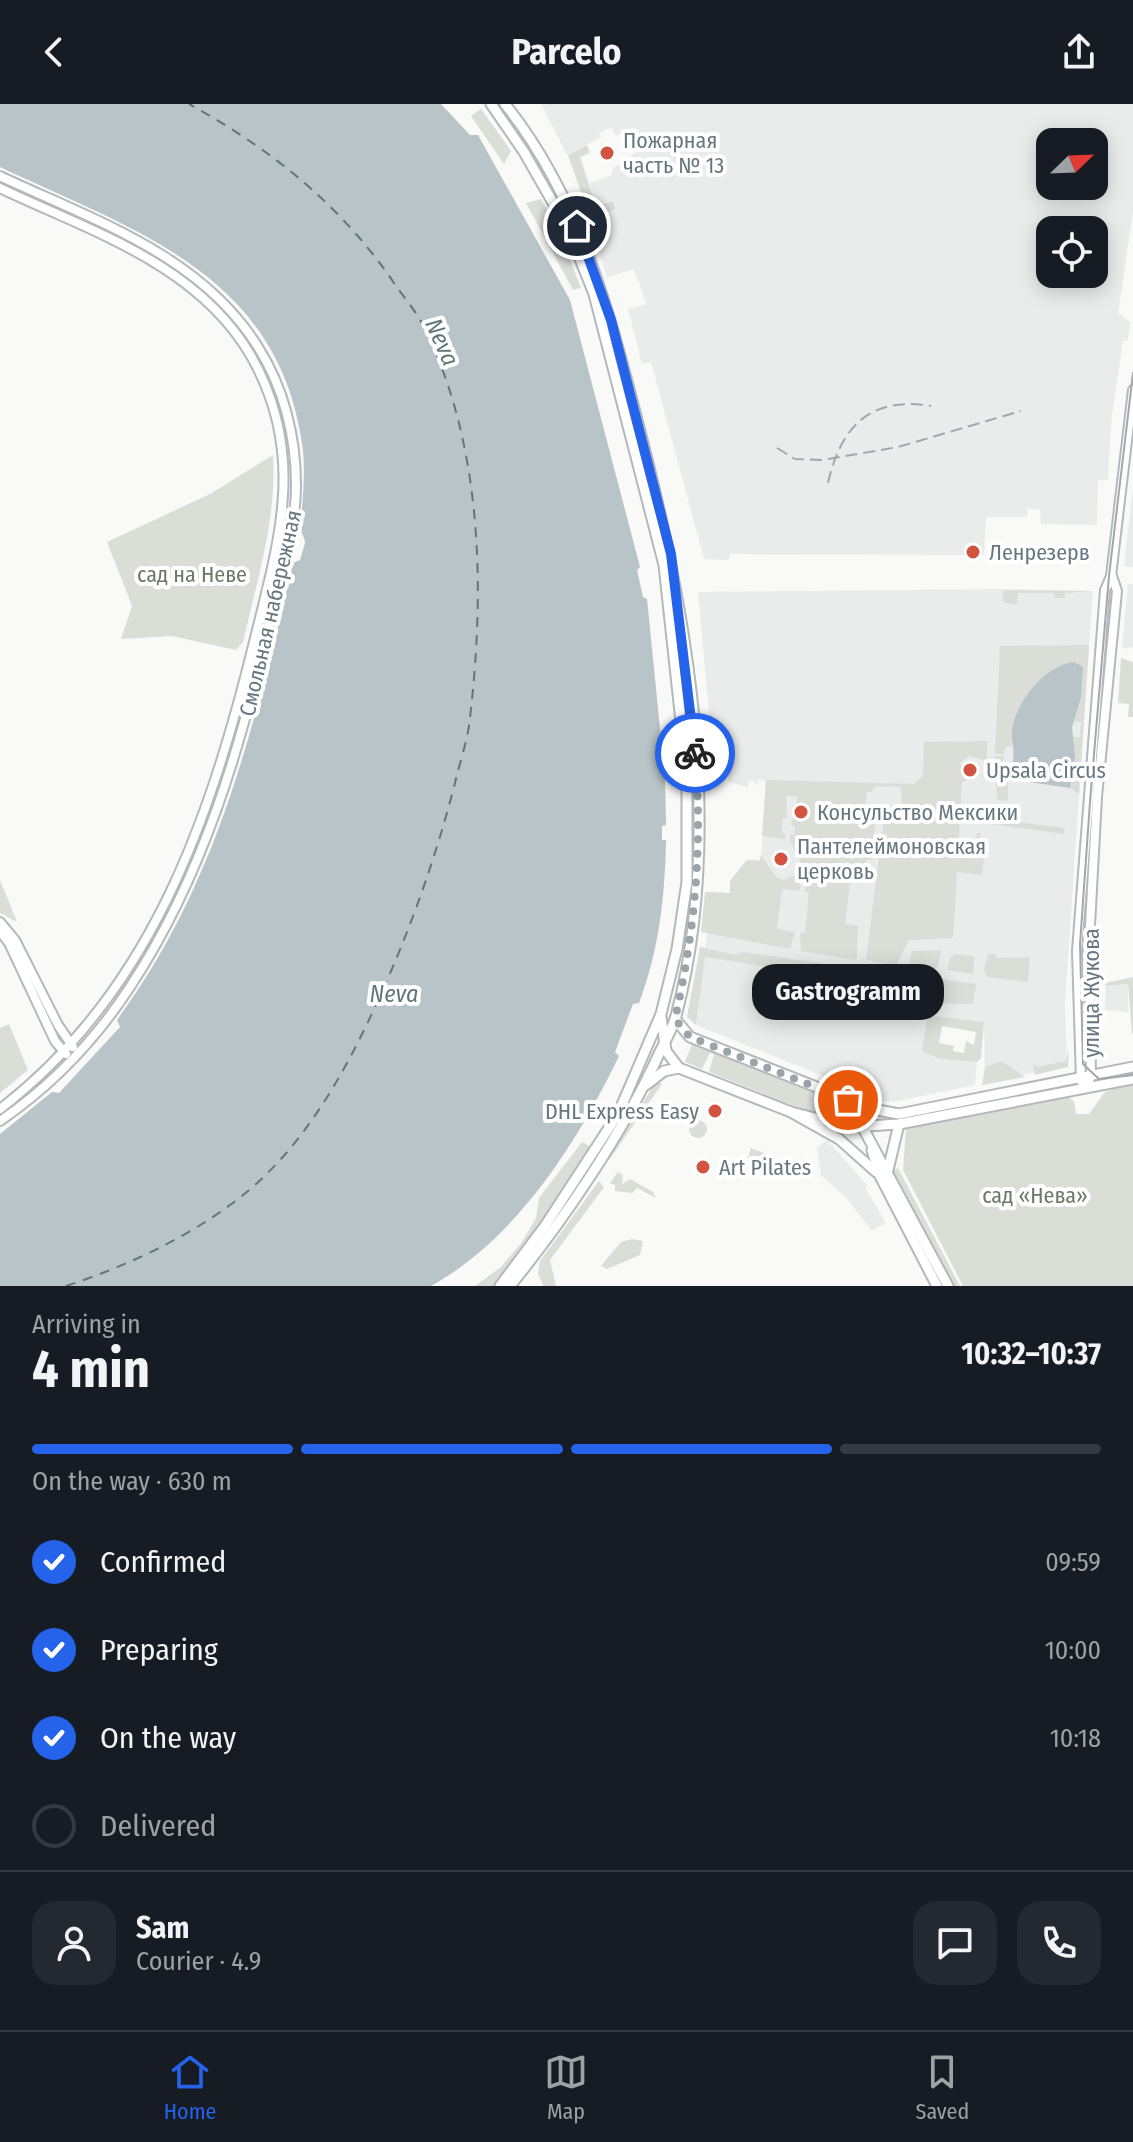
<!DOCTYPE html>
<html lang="en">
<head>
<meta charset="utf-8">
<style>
	body { margin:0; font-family:"Fira Sans Condensed",sans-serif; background:#242831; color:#f1f3f6; height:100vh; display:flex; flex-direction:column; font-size:30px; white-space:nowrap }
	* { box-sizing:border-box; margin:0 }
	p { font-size:26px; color:#9ea1a6 }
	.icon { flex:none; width:44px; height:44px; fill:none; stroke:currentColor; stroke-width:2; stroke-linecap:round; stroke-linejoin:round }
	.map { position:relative; height:1182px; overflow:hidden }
	.sheet { display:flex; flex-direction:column; background:#171b24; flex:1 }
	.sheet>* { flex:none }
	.needle { width:52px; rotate:67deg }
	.fabs { position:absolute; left:1036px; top:24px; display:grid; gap:16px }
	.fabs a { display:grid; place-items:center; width:72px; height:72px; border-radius:16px; background:#171b24; box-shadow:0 4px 20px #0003; font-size:40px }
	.pin { position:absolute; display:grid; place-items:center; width:68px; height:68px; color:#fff; margin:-34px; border:4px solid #fff; border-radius:50%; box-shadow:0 2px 8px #0007 }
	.courier { position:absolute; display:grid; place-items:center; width:80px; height:80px; margin:-40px; border:6px solid #2563eb; border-radius:50%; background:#fff; color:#222; box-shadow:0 2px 10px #0007 }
	.bubble { position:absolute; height:56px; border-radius:24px; background:#171b24; box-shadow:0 4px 20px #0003; font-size:26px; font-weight:700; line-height:56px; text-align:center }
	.summary em { font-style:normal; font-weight:700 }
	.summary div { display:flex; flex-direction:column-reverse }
	.summary { display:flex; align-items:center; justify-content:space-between; height:136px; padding:0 32px }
	h1 { font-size:52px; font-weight:700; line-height:60px }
	.bar { display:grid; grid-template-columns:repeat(4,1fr); gap:12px 8px; align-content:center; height:96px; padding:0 32px }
	.bar i { height:10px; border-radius:6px; background:#363941 }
	.bar .on { background:#2563eb }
	.bar p { grid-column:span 4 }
	.line { display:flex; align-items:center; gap:20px; padding:0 32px; border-top:2px solid #363941 }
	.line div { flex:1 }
	.round { display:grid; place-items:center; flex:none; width:84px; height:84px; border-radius:24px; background:#242831 }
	ol { padding:0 32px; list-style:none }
	li { display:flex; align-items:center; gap:24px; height:88px }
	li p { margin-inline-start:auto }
	li .icon { padding:8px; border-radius:50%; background:#2563eb; color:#fff; stroke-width:4 }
	li:last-child { color:#9ea1a6 }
	li i { width:44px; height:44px; border:4px solid #363941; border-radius:50% }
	header { display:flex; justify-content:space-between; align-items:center; height:104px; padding:0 32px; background:#171b24; font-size:36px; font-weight:700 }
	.tabs { display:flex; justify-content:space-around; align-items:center; height:112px; border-top:2px solid #363941; background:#171b24; font-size:22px; color:#9ea1a6 }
	.tabs a { display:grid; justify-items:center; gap:4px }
	.tabs .on { color:#2563eb }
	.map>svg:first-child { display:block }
	.built { fill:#eaebeb; fill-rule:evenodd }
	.green { fill:#daded7; fill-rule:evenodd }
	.water { fill:#b8c4c7 }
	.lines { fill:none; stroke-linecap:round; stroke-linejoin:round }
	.ferry { stroke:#627578; stroke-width:2; stroke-dasharray:10 8; stroke-linecap:butt }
	.secondary-casing { stroke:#b4b9bd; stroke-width:12 }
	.primary-casing { stroke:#b3b8bb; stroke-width:13 }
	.secondary { stroke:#fff; stroke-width:8 }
	.primary { stroke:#fff; stroke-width:9 }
	.tram { stroke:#a1a8ac; stroke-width:2 }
	.rail { stroke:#a1a8ac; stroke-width:2; stroke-dasharray:12 6; stroke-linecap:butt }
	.done { stroke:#9aa4a9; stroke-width:8; stroke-dasharray:0 14.4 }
	.route { stroke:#2563eb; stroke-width:10 }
	.poi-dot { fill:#d15340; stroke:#fff; stroke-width:3 }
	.labels { text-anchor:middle; stroke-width:8; stroke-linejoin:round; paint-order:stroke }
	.poi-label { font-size:22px; fill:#67777f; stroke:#fff; text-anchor:start }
	.park-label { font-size:22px; fill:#6b7866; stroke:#fff }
	.street-label { font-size:22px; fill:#67777f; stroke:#fff }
	.water-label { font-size:24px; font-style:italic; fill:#627578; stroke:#fff }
</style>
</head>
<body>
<header><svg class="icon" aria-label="back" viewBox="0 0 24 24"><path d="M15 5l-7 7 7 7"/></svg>Parcelo<svg class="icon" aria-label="share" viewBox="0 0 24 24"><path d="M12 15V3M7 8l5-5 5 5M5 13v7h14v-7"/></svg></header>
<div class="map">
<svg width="1133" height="1182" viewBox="0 0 1133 1182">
	<rect width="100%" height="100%" fill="#f9f9f7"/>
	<!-- built -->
	<g class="built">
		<path d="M541,0H1133V108L1118,209L1130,218L1128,236L1123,237L1111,319L1108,376H1098L1097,421L1041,420L1040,406L1027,404V413H986L984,451L730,450L729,456L704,455L651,258L642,260L628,205L646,200L639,178L633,165L607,174L589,115L617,105L613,96L596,102L589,79L611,72L613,64L644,43L634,23L616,32L611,23L599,29L601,33L567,51ZM1050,38H1094V82H1050ZM1050,126H1094V170H1050Z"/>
		<polygon points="1133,383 1133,463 1126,463 1124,461"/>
		<polygon points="1128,480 1133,480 1133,543 1125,545 1122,542"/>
		<polygon points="1004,485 1093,487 1065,898 1067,962 985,979 984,918 930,911 940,955 977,958 975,981 893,998 875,995 872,982 856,985 696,921 712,788 730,789 730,777 747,756 761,756 766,677 757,676 757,683 754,677 749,677 748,683 728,678 728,671 708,671 704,633 711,631 698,488"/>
		<polygon points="1128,880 1128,908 1105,906 1106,882"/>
		<polygon points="827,1036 867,1081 865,1083 886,1119 872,1127 846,1094 821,1071 817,1044"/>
	</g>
	<!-- green -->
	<g class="green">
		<polygon points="481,5 511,47 504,60 471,12"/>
		<polygon points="587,41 590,49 580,53 596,102 613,97 616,105 590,114 568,51"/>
		<polygon points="541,95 558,125 581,184 573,186 526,99"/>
		<path d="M273,351C277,415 257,476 243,538L236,546L172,532L121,535L132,502L107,438L212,389Z"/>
		<polygon points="1003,486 1093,487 1065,489 1065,494 1055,494 1054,489 1018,489 1017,501 1003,498"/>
		<path d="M1089,541L1079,690L1070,684C1073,666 1074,650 1071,633H1080L1081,618L1074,617L1081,594L1061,561C1032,582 1012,605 1012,642L1005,643L1004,650H995L1000,542Z"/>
		<polygon points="1121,554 1133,558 1133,613 1128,613 1129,600 1118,599"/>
		<polygon points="987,637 987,657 969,652 960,659 966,677 962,678 958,750 975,752 977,729 980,729 979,752 984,753 982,771 957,768 953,834 909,836 896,862 866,856 885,706 902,707 901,683 874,682 872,688 867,688 865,700 874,704 872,714 876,715 871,756 866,756 864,770 851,769 845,820 858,822 857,853 855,856 801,847 800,829 805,829 809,789 805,788 807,772 790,736 790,731 794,731 795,723 791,722 798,693 786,691 787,714 783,714 781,729 786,730 785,735 762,732 766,676 914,680 923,672 924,638"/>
		<polygon points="995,652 1004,652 1002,659 1008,663 1008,697 997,696"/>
		<polygon points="991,715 1065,724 1064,730 991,720"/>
		<polygon points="761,751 776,773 784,776 800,768 800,787 782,785 777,825 795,828 790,845 701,828 705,788 730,789 730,777 747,756 760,757"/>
		<polygon points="0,776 17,818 0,809"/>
		<polygon points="700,843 736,851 743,848 855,864 855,885 846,905 798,885 801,868 705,853 696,921 687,913"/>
		<polygon points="942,846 936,866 909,862 912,847"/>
		<polygon points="955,850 974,852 973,870 947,866 950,854"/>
		<polygon points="988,850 995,850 996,854 1030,853 1028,878 987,873 984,866"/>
		<polygon points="867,867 923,873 924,887 865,898"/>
		<polygon points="1133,873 1133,930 1132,930 1128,880 1106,882 1105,879"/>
		<polygon points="933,874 976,880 973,900 930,899"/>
		<path d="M928,911L984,918L981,954L977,958L940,955L922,947ZM942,922L976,928L974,941L966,937L964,949L953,947L954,942L939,939Z"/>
		<polygon points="9,920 28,966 0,989 0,924"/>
		<polygon points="692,940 841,1000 846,1010 839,1016 814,1010 709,968 714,950 710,949 702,965 685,958"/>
		<polygon points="1069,946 1068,963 1035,971 1033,959 1037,963 1066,957"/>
		<polygon points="1002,957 1025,973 982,981 985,963"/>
		<polygon points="657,977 662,980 609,1056 607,1052"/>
		<polygon points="1133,978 1133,1182 963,1182 903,1066 906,1025 1068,992 1074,998 1076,1010 1089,1010 1105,988"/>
		<circle cx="698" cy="1025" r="9"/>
		<polygon points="582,1038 591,1043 513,1160 493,1182 475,1182 501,1163 522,1138 536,1114 539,1094"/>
		<polygon points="751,1044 774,1053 770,1063 748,1054"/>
		<polygon points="898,1064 960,1182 954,1182 893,1067"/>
		<polygon points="618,1068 623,1071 622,1080 630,1075 653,1088 656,1094 637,1084 632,1089 615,1087 615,1081 610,1079"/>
		<polygon points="599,1077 604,1083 550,1156 556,1182 543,1182 538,1169 540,1157"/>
		<polygon points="632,1135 643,1137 640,1151 607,1165 601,1162 621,1138"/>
	</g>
	<!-- water -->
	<g class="water">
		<path d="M0,0H441L470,31H478L570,196L640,463L637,466L643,493L647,495L665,674L666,721L662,722V736H666C665,792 659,847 639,899L633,900L615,948L619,952C577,1039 517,1134 431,1182H0V1030L52,988L59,989L120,923L117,916C219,777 254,622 293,459L300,456L305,439C305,433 301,430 301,424C302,393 307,364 301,333C274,168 131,125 0,63Z"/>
		<path d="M1074,558L1083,563L1081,594L1072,623L1075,652L1070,684L1009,675C1009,668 1011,664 1013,657C1015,647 1011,635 1012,625C1017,597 1045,561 1074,558Z"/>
	</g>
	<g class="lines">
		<!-- ferry -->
		<path class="ferry" d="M66,1182C130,1161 196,1130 248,1087C312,1033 352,955 385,881C414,815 437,749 455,679C459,661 466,641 469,622C485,492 484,345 425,225C418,210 406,196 396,182C343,103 273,46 189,0"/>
		<!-- secondary casing -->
		<g class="secondary-casing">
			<g id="secondary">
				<path d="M0,72C93,116 201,151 258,243C284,284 296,333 296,381C296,425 281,469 271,512C241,642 204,771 130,883C96,935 51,982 0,1017"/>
				<path d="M0,84C90,127 198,160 251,252C307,350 279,436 254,538C210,716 151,889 0,1005"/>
				<polyline points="0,818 15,836 58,921 73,943"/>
				<polyline points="0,827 9,839 55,937 66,950"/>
				<polyline points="1081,977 1077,847 1105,486 1111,472 1133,286"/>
				<polyline points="1086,983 1091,972 1089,840 1097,693 1117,487 1112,472"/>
			</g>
		</g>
		<!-- primary casing -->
		<g class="primary-casing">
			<g id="primary">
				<polyline points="491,0 524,48 568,125 594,190 664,461 687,673 687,778 677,845 661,910 618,1010 545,1122 500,1182"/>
				<path d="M505,0C577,90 607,199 635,308C685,496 727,720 676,912C672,926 664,939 658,952C623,1029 563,1117 510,1182"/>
				<polyline points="661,913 666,947 679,964 791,1008 850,1023 899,1020 1133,975"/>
				<polyline points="675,915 690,933 872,1005 899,1010 1133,963"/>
				<polyline points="646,981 664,967 679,964"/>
				<polyline points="848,996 948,1182"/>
				<polyline points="791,1008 839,1035 876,1068"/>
				<polyline points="872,1046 880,1072 937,1182"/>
				<polyline points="888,1066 899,1020"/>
			</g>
		</g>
		<!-- secondary -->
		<use href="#secondary" class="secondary"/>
		<!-- primary -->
		<use href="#primary" class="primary"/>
		<!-- tram -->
		<polyline class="tram" points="1133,269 1109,472 1090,698 1080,840 1083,960 1099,975 1133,971"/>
		<!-- rail -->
		<g class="rail">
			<polyline points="777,344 795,355 822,356 898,343 1021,307"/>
			<path d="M828,379C841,322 870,292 931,302"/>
		</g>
	</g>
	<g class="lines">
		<!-- done -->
		<path class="done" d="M695,649C703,740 695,827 675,915L690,933L848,996"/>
		<!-- route -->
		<polyline class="route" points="577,122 611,216 671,450 695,649"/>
	</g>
	<!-- markers -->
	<g class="poi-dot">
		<circle cx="607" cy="49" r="8"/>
		<circle cx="973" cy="448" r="8"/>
		<circle cx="970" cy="666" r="8"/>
		<circle cx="801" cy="708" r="8"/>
		<circle cx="781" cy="755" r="8"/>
		<circle cx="715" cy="1007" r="8"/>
		<circle cx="703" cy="1063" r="8"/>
	</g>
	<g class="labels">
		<!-- poi labels -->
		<g class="poi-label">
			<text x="623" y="44">Пожарная<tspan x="623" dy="25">часть № 13</tspan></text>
			<text x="989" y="456">Ленрезерв</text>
			<text x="986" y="674">Upsala Circus</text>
			<text x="817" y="716">Консульство Мексики</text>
			<text x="797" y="750">Пантелеймоновская<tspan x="797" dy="25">церковь</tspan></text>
			<text x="699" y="1015" text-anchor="end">DHL Express Easy</text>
			<text x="719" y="1071">Art Pilates</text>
		</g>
		<!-- park labels -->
		<g class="park-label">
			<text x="192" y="478">сад на Неве</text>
			<text x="1035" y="1099">сад «Нева»</text>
		</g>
		<!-- street labels -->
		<g class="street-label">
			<text transform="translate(270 509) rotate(-77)" y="8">Смольная набережная</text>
			<text transform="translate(1091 889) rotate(-90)" y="8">улица Жукова</text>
		</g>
		<!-- water labels -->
		<g class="water-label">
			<text transform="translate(442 238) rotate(66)" y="8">Neva</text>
			<text x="394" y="898">Neva</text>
		</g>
	</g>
</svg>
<div class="fabs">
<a><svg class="needle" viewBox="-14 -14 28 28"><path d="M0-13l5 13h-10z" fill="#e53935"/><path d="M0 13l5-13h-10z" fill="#9ea1a6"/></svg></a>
<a><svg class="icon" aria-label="locate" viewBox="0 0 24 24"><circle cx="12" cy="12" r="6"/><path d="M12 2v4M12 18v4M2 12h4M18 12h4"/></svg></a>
</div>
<div class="pin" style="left:848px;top:996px;background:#ea580c"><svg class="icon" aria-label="bag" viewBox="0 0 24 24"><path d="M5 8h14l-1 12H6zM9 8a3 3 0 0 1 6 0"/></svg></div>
<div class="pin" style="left:577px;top:122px;background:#1f2937"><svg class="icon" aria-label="home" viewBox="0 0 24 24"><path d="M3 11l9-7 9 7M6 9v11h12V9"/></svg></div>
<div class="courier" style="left:695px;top:649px"><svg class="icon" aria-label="bike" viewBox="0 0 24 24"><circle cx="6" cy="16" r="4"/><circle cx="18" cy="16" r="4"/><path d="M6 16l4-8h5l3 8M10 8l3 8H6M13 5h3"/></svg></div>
<div class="bubble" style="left:752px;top:860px;width:192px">Gastrogramm</div>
</div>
<section class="sheet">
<div class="summary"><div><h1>4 min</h1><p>Arriving in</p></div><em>10:32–10:37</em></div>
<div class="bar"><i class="on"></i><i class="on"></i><i class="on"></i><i></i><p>On the way · 630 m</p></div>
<ol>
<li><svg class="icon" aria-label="check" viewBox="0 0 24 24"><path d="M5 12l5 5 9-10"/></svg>Confirmed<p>09:59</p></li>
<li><svg class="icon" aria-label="check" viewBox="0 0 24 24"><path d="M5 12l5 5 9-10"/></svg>Preparing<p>10:00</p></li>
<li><svg class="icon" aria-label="check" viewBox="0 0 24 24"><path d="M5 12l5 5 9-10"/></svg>On the way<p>10:18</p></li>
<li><i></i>Delivered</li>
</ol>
<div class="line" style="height:144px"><a class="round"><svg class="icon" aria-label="person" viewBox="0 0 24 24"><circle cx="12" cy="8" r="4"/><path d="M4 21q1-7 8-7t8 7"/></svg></a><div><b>Sam</b><p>Courier · 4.9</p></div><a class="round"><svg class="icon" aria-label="chat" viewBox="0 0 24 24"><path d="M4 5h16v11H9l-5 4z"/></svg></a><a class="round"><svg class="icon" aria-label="phone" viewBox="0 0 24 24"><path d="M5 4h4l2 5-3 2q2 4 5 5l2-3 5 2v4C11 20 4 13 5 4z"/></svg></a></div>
</section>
<nav class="tabs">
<a class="on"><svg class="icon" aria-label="home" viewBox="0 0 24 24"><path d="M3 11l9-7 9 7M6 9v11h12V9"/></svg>Home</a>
<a><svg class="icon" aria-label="map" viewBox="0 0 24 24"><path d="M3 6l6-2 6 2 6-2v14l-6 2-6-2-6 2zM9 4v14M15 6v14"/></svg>Map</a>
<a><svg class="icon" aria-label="saved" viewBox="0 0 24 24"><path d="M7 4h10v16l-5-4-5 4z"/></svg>Saved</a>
</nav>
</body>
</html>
